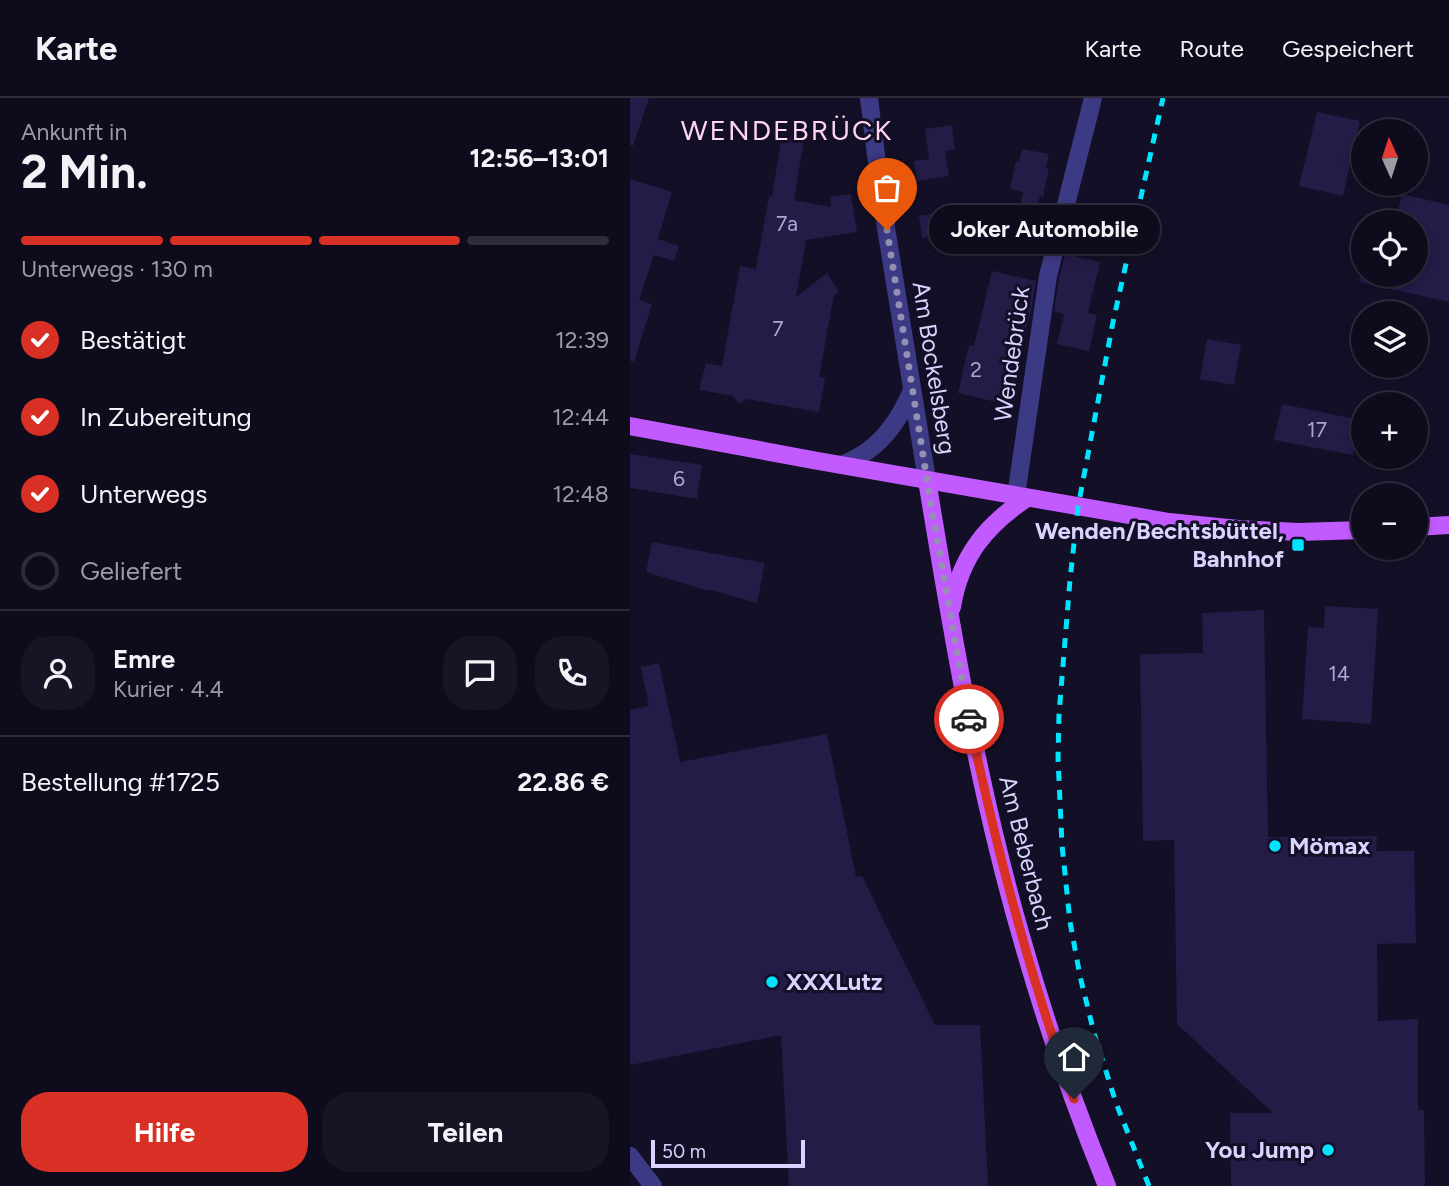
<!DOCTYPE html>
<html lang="de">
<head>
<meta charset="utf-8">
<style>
	body { margin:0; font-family:Figtree,sans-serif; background:#171425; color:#f1f3f6; height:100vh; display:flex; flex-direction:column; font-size:26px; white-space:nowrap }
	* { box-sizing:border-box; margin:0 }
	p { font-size:23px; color:#9b9ba3 }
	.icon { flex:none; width:38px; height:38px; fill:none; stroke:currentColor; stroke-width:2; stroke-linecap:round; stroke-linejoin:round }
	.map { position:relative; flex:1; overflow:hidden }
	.details { display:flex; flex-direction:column; background:#0e0b1c; width:630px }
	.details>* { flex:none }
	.needle { width:46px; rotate:357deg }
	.fabs { position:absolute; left:721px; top:21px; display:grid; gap:14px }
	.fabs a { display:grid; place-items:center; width:77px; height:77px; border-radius:50%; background:#0e0b1c; box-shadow:0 4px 10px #0003,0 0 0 2px #2e2b3b; font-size:35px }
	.scale { position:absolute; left:21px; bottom:18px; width:154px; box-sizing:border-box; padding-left:7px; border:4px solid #d9d4ff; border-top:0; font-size:19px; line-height:24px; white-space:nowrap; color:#d9d4ff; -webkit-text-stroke:5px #130f26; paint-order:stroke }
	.pin { position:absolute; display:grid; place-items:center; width:60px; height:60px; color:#fff; margin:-72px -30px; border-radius:50% 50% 50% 0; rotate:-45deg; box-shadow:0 0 7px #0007 }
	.pin .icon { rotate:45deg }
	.courier { position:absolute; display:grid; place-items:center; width:70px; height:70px; margin:-35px; border:5px solid #d93025; border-radius:50%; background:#fff; color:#222; box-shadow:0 2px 9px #0007 }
	.bubble { position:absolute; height:49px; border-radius:24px; background:#0e0b1c; box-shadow:0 4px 10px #0003,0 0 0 2px #2e2b3b; font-size:23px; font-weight:700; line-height:49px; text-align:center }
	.headline em { font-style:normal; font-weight:700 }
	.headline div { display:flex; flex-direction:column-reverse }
	.headline { display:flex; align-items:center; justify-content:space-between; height:119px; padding:0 21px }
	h1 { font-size:46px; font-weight:700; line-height:52px }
	.bar { display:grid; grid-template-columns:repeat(4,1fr); gap:10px 7px; align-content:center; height:84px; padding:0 21px }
	.bar i { height:9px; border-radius:5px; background:#2e2b3b }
	.bar .selected { background:#d93025 }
	.bar p { grid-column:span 4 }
	.line { display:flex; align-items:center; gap:18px; padding:0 21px; border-top:2px solid #2e2b3b }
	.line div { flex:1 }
	.round { display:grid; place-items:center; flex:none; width:74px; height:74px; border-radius:28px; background:#171425 }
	ol { padding:0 21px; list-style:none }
	li { display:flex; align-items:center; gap:21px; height:77px }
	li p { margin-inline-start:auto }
	li .icon { padding:7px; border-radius:50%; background:#d93025; color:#fff; stroke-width:4 }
	li:last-child { color:#9b9ba3 }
	li i { width:38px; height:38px; border:4px solid #2e2b3b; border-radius:50% }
	.primary-button { display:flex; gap:14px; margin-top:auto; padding:14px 21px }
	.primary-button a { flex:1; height:80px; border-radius:28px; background:#d93025; color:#fff; font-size:28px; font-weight:700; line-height:80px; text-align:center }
	.primary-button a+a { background:#171425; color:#f1f3f6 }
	header { display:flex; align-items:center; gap:42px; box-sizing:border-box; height:98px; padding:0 35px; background:#0e0b1c; border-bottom:2px solid #2e2b3b }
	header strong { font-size:33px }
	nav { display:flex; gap:38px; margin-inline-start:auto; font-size:24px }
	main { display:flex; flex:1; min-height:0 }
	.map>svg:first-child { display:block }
	.building { fill:#241b47 }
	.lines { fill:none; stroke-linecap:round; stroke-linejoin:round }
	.minor { stroke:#3d3a85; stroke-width:18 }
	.major { stroke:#c25bff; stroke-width:18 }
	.rail { stroke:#00e5ff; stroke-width:5; stroke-dasharray:10 9; stroke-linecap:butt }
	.done { stroke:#948fb3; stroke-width:7; stroke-dasharray:0 12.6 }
	.route { stroke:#d93025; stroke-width:9 }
	.poi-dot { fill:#00e5ff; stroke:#130f26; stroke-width:2.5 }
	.labels { text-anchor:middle; stroke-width:6; stroke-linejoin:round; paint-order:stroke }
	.number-label { font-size:21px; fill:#aca6d1 }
	.street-label { font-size:24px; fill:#d9d4ff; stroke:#130f26 }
	.poi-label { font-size:24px; font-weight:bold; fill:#d9d4ff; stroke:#130f26; text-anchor:end }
	.quarter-label { font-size:28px; letter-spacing:2px; fill:#ffd6f0; stroke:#130f26 }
</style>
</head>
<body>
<header>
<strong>Karte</strong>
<nav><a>Karte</a><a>Route</a><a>Gespeichert</a></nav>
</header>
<main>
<section class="details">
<div class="headline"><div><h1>2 Min.</h1><p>Ankunft in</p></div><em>12:56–13:01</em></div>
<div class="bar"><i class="selected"></i><i class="selected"></i><i class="selected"></i><i></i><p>Unterwegs · 130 m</p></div>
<ol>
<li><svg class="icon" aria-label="check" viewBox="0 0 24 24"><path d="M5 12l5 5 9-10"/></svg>Bestätigt<p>12:39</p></li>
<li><svg class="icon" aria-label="check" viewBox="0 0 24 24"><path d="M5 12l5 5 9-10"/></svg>In Zubereitung<p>12:44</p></li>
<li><svg class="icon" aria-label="check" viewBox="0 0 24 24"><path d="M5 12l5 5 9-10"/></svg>Unterwegs<p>12:48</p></li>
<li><i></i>Geliefert</li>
</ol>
<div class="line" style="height:126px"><a class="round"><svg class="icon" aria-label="person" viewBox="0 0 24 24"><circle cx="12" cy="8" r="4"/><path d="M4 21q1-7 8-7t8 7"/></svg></a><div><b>Emre</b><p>Kurier · 4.4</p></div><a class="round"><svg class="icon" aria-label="chat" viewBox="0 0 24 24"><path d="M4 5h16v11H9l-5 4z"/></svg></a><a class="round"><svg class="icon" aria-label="phone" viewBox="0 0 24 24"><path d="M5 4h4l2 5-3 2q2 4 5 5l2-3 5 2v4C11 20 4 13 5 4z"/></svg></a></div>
<div class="line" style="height:91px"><div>Bestellung #1725</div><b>22.86 €</b></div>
<div class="primary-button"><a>Hilfe</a><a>Teilen</a></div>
</section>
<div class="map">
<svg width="819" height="1088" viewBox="0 0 819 1088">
	<rect width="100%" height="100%" fill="#130f26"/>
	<!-- building -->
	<g class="building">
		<polygon points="0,0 19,0 3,48 0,47"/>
		<polygon points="687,14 730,23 713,98 669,88"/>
		<polygon points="322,27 325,52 315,53 319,78 287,83 284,63 299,61 295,31"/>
		<polygon points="152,36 174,40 164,102 201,109 200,99 221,96 227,134 176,142 166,199 197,175 209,194 204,197 189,279 195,280 189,314 117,301 109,306 103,298 69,292 76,265 92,268 110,168 126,171 139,98 142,98"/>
		<polygon points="392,51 419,56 416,70 419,70 413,99 410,98 407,110 390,107 393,94 380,91 386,63 389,64"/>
		<polygon points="0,81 42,94 28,141 49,148 44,163 24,157 9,202 22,206 4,264 0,263"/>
		<polygon points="772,96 819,107 819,204 729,184 730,177 786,177 786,124 765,124"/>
		<polygon points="313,114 316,137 292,140 289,118"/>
		<polygon points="435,156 470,164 458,215 467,217 459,253 427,246 434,216 424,213 429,180"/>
		<polygon points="362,173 406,183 402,208 378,307 328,295 339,247 344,248"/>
		<polygon points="577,241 611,247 604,287 570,281"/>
		<polygon points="652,306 730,322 723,357 644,342"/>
		<polygon points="0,356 72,367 67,401 0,390"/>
		<polygon points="22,444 135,465 127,505 78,491 78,493 16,474"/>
		<polygon points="695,508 748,511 741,626 672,621 678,529 694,530"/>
		<polygon points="634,512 638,739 747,738 746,753 784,753 786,845 747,846 748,923 788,921 788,1012 794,1012 795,1088 601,1088 600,1015 643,1015 547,926 544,742 513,743 510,556 573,555 572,515"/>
		<polygon points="29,565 50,664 197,636 226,779 232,778 305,927 350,927 358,1088 159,1088 151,937 0,967 0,612 19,608 11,569"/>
	</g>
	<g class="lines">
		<!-- minor -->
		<g class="minor">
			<polyline points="239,0 252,105 297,382"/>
			<path d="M212,367C220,363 229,359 236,354C258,339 272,316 282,292"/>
			<polyline points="386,398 418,178 463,0"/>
			<polyline points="0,1058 23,1088"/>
		</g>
		<!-- major -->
		<g class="major">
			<polyline points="0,328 188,363 539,424 608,431 668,434 733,432"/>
			<path d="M297,382C322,535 348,689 391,838C415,923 444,1007 477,1088"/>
			<polyline points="786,429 819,427"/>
			<path d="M322,509C330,459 356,427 397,400"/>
		</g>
		<!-- rail -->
		<polyline class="rail" points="519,1088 486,1005 464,935 450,878 440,824 432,747 428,660 429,616 440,482 448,409 483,224 533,0"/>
	</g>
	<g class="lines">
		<!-- done -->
		<polyline class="done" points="257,132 301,407 339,621"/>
		<!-- route -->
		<path class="route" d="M339,621C366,750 399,877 444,1001"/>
	</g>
	<!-- markers -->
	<g class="poi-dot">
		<rect x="661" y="440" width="14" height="14" rx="3.5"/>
		<circle cx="645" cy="748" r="7"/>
		<circle cx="142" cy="884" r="7"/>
		<circle cx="698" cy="1052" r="7"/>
	</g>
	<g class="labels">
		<!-- number labels -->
		<g class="number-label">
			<text x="157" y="133">7a</text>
			<text x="148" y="238">7</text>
			<text x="346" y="279">2</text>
			<text x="687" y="339">17</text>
			<text x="49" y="388">6</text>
			<text x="709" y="583">14</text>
		</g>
		<!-- street labels -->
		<g class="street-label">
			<text transform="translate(382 256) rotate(-82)" y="8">Wendebrück</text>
			<text transform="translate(304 270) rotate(81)" y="8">Am Bockelsberg</text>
			<text transform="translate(396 755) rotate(76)" y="8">Am Beberbach</text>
		</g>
		<!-- poi labels -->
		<g class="poi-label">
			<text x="654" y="441">Wenden/Bechtsbüttel,<tspan x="654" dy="28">Bahnhof</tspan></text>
			<text x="659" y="756" text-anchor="start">Mömax</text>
			<text x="156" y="892" text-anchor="start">XXXLutz</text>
			<text x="684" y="1060">You Jump</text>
		</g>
		<!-- quarter labels -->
		<g class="quarter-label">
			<text x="157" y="42">WENDEBRÜCK</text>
		</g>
	</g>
</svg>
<div class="fabs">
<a><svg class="needle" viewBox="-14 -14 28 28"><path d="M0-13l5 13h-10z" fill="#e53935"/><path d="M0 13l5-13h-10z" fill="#9b9ba3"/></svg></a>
<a><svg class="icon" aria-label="locate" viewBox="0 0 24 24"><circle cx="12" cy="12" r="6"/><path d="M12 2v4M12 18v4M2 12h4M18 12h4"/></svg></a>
<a><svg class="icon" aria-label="layers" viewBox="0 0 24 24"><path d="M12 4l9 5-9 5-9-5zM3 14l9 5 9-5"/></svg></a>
<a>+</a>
<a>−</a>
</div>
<div class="scale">50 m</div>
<div class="pin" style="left:257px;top:132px;background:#ea580c"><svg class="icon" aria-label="bag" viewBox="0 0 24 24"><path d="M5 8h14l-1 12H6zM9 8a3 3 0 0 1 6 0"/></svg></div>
<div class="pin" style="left:444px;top:1001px;background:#1f2937"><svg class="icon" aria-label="home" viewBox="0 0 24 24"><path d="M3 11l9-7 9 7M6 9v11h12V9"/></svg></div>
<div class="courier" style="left:339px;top:621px"><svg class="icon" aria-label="car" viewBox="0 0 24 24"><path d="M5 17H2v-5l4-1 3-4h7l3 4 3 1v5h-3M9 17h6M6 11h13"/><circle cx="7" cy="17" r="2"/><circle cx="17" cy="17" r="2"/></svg></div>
<div class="bubble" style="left:299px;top:107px;width:231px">Joker Automobile</div>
</div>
</main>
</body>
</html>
